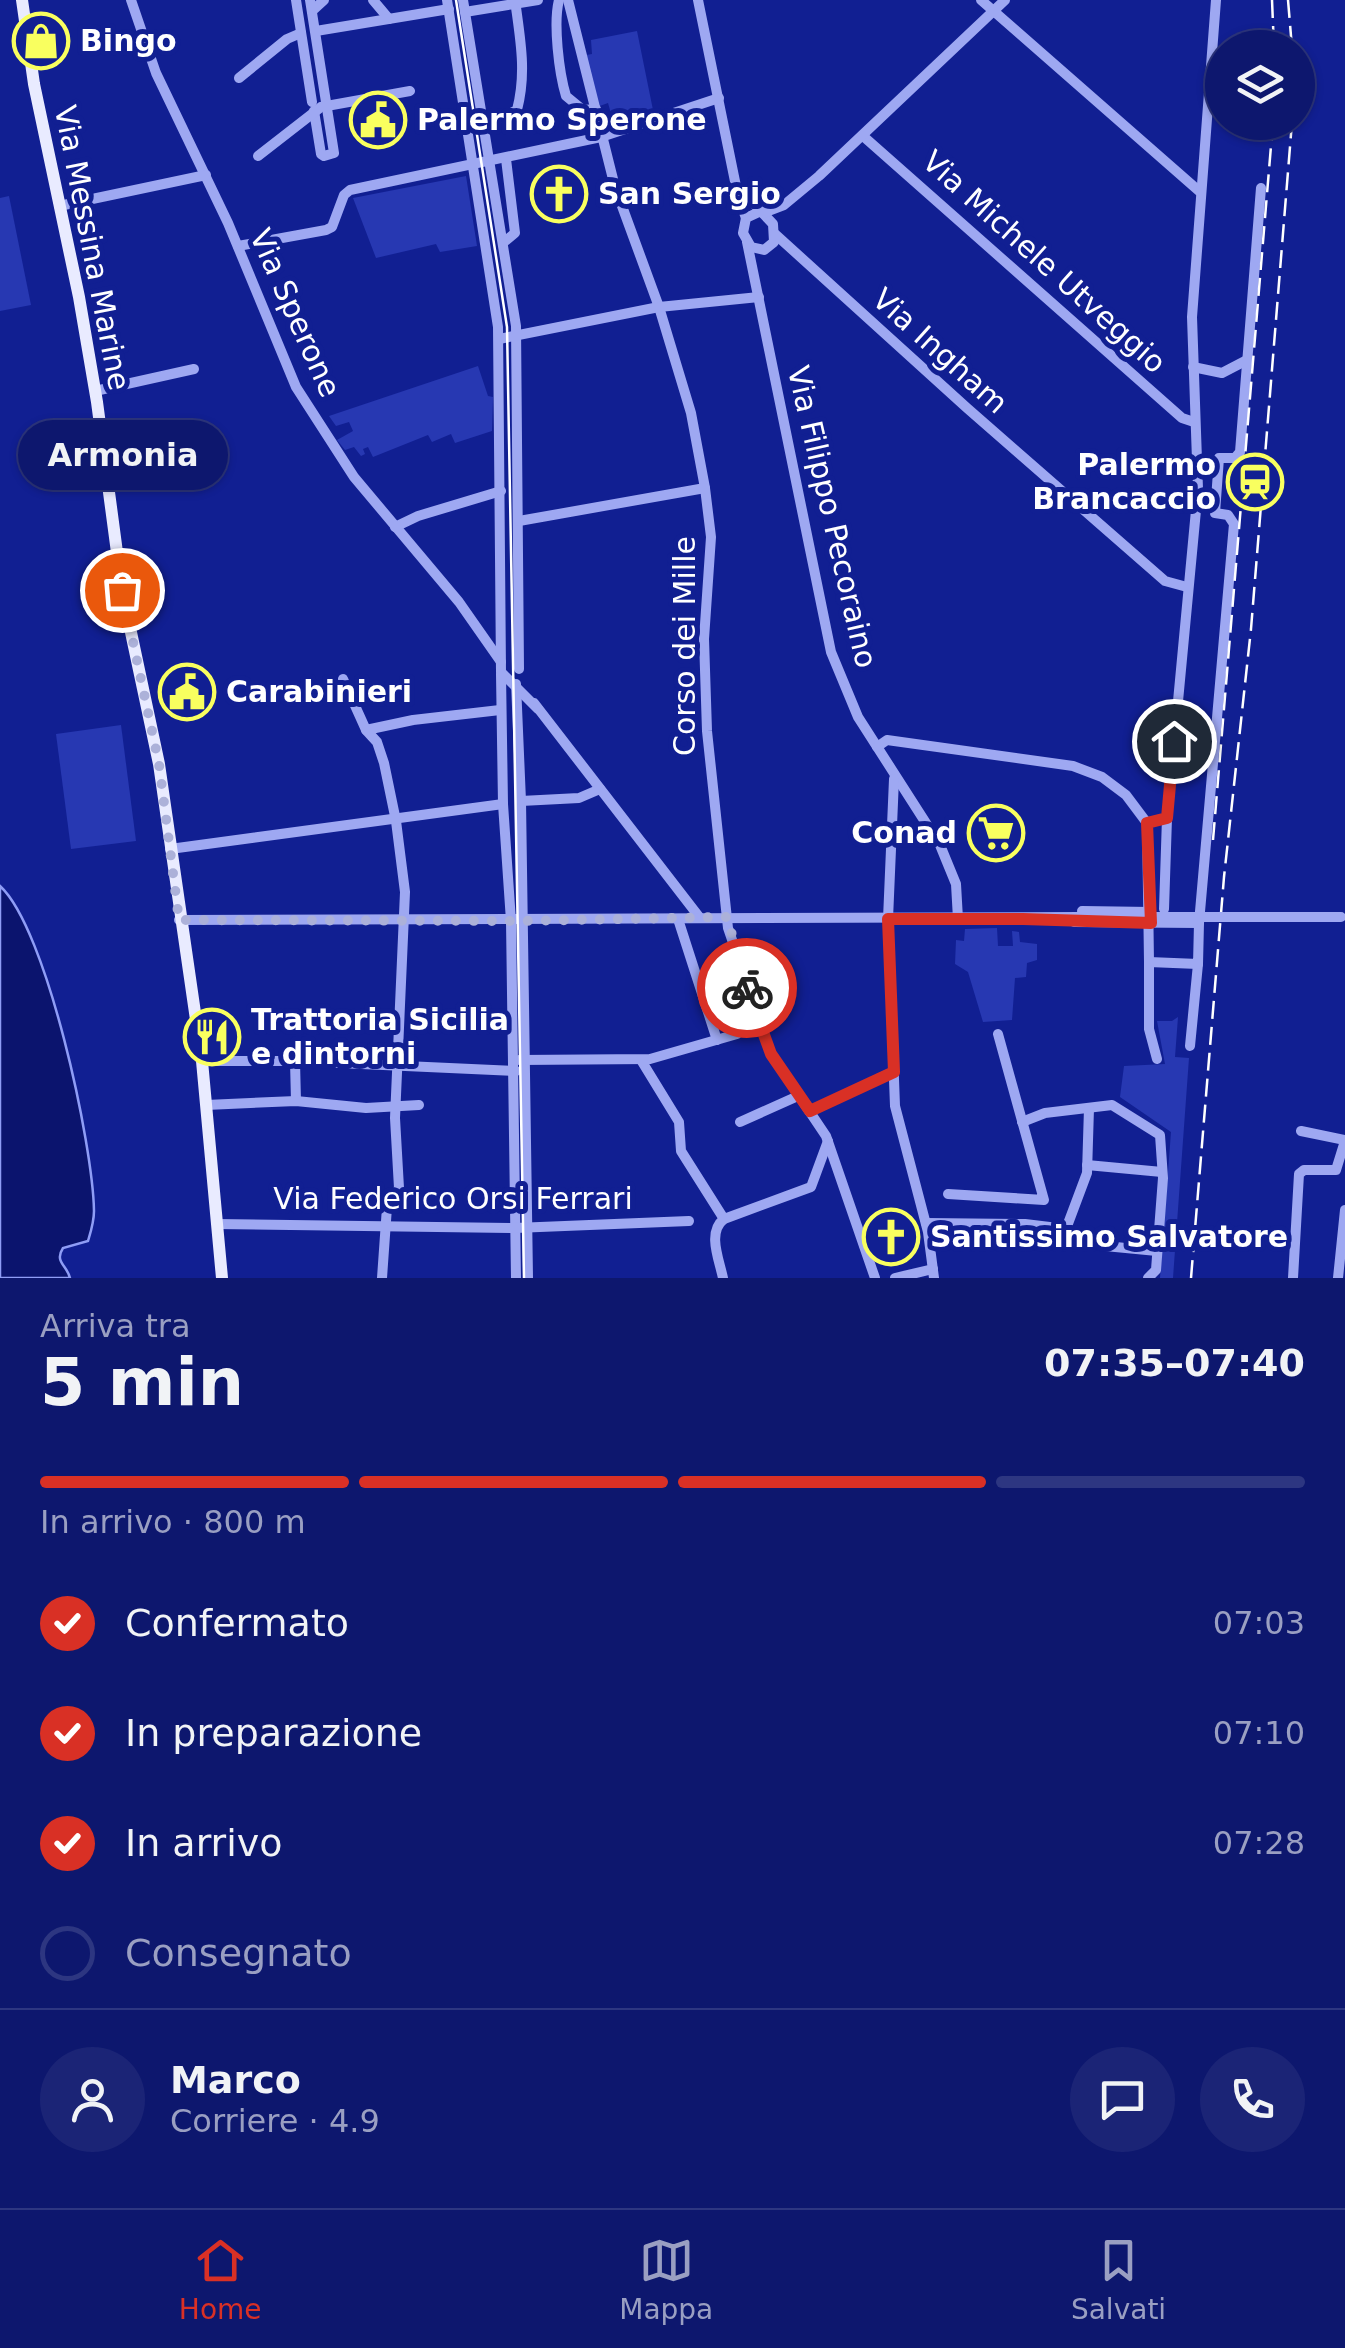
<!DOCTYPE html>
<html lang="it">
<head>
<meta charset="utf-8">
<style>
	body { margin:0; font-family:"DejaVu Sans",sans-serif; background:#1b2476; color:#f1f3f6; height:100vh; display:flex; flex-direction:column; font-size:38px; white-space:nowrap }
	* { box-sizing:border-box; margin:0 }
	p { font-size:32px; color:#9a9fc2 }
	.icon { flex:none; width:55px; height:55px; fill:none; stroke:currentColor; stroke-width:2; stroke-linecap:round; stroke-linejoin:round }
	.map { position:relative; height:1278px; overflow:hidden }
	.details { display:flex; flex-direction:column; background:#0d176e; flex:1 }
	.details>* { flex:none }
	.buttons { position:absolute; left:1205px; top:30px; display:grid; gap:20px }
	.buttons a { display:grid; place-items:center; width:110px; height:110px; border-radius:50%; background:#0d176e; box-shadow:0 2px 8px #0004,0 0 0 2px #2d3681; font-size:50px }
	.pin { position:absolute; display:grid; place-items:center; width:85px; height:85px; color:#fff; margin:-42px; border:5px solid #fff; border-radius:50%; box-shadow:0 2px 10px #0007 }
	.courier { position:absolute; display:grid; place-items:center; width:100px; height:100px; margin:-50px; border:8px solid #d93025; border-radius:50%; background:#fff; color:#222; box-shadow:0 2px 12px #0007 }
	.bubble { position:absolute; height:70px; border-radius:35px; background:#0d176e; box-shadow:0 2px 8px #0004,0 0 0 2px #2d3681; font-size:32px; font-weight:600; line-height:70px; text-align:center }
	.summary em { font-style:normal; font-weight:600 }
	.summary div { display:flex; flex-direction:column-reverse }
	.summary { display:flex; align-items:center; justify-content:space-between; height:170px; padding:0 40px }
	h1 { font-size:65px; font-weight:600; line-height:75px }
	.bar { display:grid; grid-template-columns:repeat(4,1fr); gap:15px 10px; align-content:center; height:120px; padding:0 40px }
	.bar i { height:12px; border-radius:8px; background:#2d3681 }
	.bar .on { background:#d93025 }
	.bar p { grid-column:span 4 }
	.line { display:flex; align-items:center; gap:25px; padding:0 40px; border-top:2px solid #2d3681 }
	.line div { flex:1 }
	.round { display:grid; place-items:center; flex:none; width:105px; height:105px; border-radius:52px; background:#1b2476 }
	ol { padding:0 40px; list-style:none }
	li { display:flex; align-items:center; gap:30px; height:110px }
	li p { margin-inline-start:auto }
	li .icon { padding:10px; border-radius:50%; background:#d93025; color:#fff; stroke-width:4 }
	li:last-child { color:#9a9fc2 }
	li i { width:55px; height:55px; border:5px solid #2d3681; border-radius:50% }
	.menu { display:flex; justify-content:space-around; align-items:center; height:140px; border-top:2px solid #2d3681; background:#0d176e; font-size:28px; color:#9a9fc2 }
	.menu a { display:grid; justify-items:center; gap:5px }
	.menu .on { color:#d93025 }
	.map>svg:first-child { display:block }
	.green { fill:#2738b2 }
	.water { fill:#0b146e; stroke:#8f9df6; stroke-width:2.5 }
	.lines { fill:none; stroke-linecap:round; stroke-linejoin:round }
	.minor { stroke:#9ea8f2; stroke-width:10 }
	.major { stroke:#e9ebff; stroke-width:12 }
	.tram { stroke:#fff; stroke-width:2.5 }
	.rail { stroke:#fff; stroke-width:2.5; stroke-dasharray:18 8; stroke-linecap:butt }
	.minor-bridge { stroke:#9ea8f2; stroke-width:10 }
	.done { stroke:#acb1d9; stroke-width:10; stroke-dasharray:0 18 }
	.route { stroke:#d93025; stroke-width:12 }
	.labels { text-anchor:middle; stroke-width:10; stroke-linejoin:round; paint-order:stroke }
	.poi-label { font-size:30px; font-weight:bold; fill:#fff; stroke:#111f92; text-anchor:start }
	.street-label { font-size:30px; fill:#fff; stroke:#111f92 }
</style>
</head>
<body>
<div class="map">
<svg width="1345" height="1278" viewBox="0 0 1345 1278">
	<rect width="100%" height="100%" fill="#111f92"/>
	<!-- green -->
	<g class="green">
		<polygon points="637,31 653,110 614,124 608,103 597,107 586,55 592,54 591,40"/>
		<polygon points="466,176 477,246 440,252 436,244 376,258 353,198"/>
		<polygon points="9,196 31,305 0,311 0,198"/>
		<polygon points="478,366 488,396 493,397 492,431 455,443 451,434 432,442 428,435 373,457 368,447 363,449 365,454 361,456 354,447 345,450 337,440 353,431 349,422 336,426 329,416"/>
		<polygon points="121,725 136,841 71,849 56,734"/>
		<polygon points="997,928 998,946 1013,946 1012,931 1019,932 1020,942 1037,944 1037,960 1027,963 1026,977 1015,978 1012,1020 983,1022 968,972 955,964 956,940 964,941 965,929"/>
		<polygon points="1178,1017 1175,1057 1189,1058 1173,1278 1160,1278 1171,1132 1120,1097 1124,1066 1165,1064 1157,1021 1172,1021"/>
	</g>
	<!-- water -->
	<path class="water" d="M0,886C47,929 93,1145 94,1211C94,1222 91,1231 88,1241L63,1248C54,1262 67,1265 70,1278H0Z"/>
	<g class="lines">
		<!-- minor -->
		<g class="minor">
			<polyline points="131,0 156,73 228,223 296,387 354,477 459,602 501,662"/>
			<polyline points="296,0 312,102"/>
			<polyline points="310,0 334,153 324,156 321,154 314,111"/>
			<polyline points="373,0 389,19"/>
			<polyline points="447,0 498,327 501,672 538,709"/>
			<polyline points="463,0 516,326 519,669"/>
			<path d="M559,0C553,23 559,73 566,96L583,110L596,109"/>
			<polyline points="568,0 615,187 659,307 691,413 705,488 711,537 704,639 707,731 728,928 771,1054 826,1136 875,1278"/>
			<polyline points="698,0 738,196 746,218"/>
			<polyline points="981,0 1199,191"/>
			<polyline points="312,11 324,0"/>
			<polyline points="465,12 538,0"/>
			<polyline points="316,31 449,9"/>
			<polyline points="239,78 287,39 301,33"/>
			<path d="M483,120L501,118L517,110C527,72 520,38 515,0"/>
			<polyline points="863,136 1182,418 1194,422"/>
			<polyline points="258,156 321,107 410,91"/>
			<polyline points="737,186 773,224 774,242 764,250 751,247 743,233 746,218 759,212"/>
			<polyline points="59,206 206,175"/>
			<polyline points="763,213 784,205 819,176 1005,0"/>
			<polyline points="775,234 967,408 1165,581 1187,587"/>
			<polyline points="504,242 515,233 506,159"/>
			<polyline points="747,242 831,652 858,717 940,845 956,884 958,919"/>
			<polyline points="238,246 326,230 332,227 344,195 350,190 601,137 719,98"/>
			<polyline points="499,339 659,307 759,297"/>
			<polyline points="1193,367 1222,373 1247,360"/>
			<polyline points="95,391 194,369"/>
			<polyline points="519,521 705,488"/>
			<polyline points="395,527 418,516 501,491"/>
			<polyline points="501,674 503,804 511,921 516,1278"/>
			<polyline points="343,679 366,730 377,742 384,763 396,821 405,892 395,1118 399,1188 387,1207 382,1278"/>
			<polyline points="516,684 521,801 528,1278"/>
			<polyline points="534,703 700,918"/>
			<polyline points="366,730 413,720 500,710"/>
			<polyline points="877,747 887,740 1073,766 1102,777 1126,795 1147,823 1149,962"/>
			<polyline points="894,779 888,919 895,1106 928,1232 934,1278"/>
			<polyline points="521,801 579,798 600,789"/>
			<polyline points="170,849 503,804"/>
			<polyline points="1164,909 1167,818 1198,489 1192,317 1216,0"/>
			<polyline points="1082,911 1151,912"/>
			<polyline points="678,919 717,1040"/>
			<polyline points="179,920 1081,917"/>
			<polyline points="1074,922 1199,923"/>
			<polyline points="1190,1046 1198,964"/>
			<polyline points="1157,1059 1149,1029 1149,962 1198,964 1199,923 1234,524 1228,515 1215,513 1219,458 1235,458 1240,452 1261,188"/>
			<polyline points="519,1060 650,1059 737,1034"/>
			<polyline points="641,1060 679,1122 681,1151 724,1219"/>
			<polyline points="202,1061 295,1061 516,1071"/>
			<polyline points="295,1061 296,1101"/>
			<polyline points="206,1105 296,1101 366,1108 419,1105"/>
			<polyline points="811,1111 893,1072"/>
			<polyline points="740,1122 798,1096"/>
			<polyline points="1022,1122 1045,1113 1112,1105 1160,1135 1163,1178 1156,1270 1148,1278"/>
			<polyline points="1301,1131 1345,1140"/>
			<polyline points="1087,1165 1162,1172"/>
			<polyline points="948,1194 1044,1200 998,1034"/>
			<polyline points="926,1223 1025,1224 1066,1229 1087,1173 1089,1108"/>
			<polyline points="217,1224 515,1228 689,1221"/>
			<polyline points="1075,1235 1105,1246 1157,1251"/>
			<path d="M723,1278C719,1259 707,1232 724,1219L811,1187L828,1141"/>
			<polyline points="895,1278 933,1269"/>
			<polyline points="1293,1278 1299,1174 1304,1170 1336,1170 1345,1141"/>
			<polyline points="1338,1278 1345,1210"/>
		</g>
		<!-- major -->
		<polyline class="major" points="22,0 34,84 79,297 97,402 122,590 159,764 202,1061 222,1278"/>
		<!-- tram -->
		<polyline class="tram" points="456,0 507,327 524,1278"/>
		<!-- rail -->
		<g class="rail">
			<polyline points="1272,0 1274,48"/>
			<polyline points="1288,0 1292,48"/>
			<polyline points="1213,840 1273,122"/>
			<polyline points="1191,1278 1224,877 1251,629 1292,122"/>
		</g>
		<!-- minor-bridge -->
		<polyline class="minor-bridge" points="1081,917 1341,917"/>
	</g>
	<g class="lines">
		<!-- done -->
		<polyline class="done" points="122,590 159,764 179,920 521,921 727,917 747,988"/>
		<!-- route -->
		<polyline class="route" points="747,988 771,1054 810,1111 894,1072 888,919 1023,919 1151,923 1147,823 1167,818 1174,741"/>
	</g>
	<!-- icons -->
	<defs>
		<g id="shop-ring" transform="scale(2.875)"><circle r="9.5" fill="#111f92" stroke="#f9ff5f" stroke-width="1.5"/><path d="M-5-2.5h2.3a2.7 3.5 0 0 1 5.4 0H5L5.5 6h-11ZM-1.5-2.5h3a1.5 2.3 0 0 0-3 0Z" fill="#f9ff5f"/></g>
		<g id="civic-ring" transform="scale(2.875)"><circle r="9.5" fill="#111f92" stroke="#f9ff5f" stroke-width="1.5"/><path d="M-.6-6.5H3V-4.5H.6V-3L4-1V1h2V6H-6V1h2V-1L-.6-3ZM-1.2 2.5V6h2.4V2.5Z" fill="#f9ff5f"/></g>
		<g id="church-ring" transform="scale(2.875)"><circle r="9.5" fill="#111f92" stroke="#f9ff5f" stroke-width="1.5"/><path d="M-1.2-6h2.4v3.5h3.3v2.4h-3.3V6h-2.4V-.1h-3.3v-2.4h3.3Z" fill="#f9ff5f"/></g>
		<g id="station-ring" transform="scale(2.875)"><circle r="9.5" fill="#111f92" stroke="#f9ff5f" stroke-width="1.5"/><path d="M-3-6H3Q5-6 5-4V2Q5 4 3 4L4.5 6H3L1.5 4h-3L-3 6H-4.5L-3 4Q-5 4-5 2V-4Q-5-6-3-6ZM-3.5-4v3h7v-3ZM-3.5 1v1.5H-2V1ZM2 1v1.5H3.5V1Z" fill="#f9ff5f"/></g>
		<g id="supermarket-ring" transform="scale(2.875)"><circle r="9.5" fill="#111f92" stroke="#f9ff5f" stroke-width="1.5"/><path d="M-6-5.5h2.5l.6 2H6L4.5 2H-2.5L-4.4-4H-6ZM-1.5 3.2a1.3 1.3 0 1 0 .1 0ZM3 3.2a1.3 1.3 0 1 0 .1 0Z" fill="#f9ff5f"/></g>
		<g id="restaurant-ring" transform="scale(2.875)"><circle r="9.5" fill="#111f92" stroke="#f9ff5f" stroke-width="1.5"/><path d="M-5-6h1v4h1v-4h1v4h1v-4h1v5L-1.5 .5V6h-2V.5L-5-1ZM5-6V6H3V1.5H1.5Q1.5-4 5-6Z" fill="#f9ff5f"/></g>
	</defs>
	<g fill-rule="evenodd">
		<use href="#shop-ring" x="41" y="41"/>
		<use href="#civic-ring" x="378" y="120"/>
		<use href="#church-ring" x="559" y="194"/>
		<use href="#station-ring" x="1255" y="482"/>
		<use href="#civic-ring" x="187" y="692"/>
		<use href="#supermarket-ring" x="996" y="833"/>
		<use href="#restaurant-ring" x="212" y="1037"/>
		<use href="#church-ring" x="891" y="1237"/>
	</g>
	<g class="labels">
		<!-- poi labels -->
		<g class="poi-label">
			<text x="80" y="51">Bingo</text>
			<text x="417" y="130">Palermo Sperone</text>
			<text x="598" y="204">San Sergio</text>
			<text x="1216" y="475" text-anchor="end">Palermo<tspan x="1216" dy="34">Brancaccio</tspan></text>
			<text x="226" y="702">Carabinieri</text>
			<text x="957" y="843" text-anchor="end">Conad</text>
			<text x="251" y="1030">Trattoria Sicilia<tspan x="251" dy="34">e dintorni</tspan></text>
			<text x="930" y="1247">Santissimo Salvatore</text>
		</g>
		<!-- street labels -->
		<g class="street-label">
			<text transform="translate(92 248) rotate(79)" y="10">Via Messina Marine</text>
			<text transform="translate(1044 262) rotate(42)" y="10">Via Michele Utveggio</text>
			<text transform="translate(295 313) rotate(66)" y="10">Via Sperone</text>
			<text transform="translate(940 351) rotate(42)" y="10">Via Ingham</text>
			<text transform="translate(832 517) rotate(77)" y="10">Via Filippo Pecoraino</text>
			<text transform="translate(685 646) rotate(-90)" y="10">Corso dei Mille</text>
			<text x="453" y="1209">Via Federico Orsi Ferrari</text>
		</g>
	</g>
</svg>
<div class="buttons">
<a><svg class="icon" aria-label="layers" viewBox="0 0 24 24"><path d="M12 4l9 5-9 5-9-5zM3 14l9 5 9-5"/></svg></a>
</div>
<div class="pin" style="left:122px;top:590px;background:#ea580c"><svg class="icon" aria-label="bag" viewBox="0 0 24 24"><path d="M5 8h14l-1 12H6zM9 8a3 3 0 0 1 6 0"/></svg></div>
<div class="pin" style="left:1174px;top:741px;background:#1f2937"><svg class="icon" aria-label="home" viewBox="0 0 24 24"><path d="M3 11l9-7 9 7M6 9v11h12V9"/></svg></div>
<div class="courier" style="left:747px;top:988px"><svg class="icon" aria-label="bike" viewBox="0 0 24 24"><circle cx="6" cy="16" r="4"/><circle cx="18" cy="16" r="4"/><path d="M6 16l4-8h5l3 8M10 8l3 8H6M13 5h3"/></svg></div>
<div class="bubble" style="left:18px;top:420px;width:210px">Armonia</div>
</div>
<section class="details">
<div class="summary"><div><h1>5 min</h1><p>Arriva tra</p></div><em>07:35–07:40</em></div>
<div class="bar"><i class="on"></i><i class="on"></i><i class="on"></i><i></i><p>In arrivo · 800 m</p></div>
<ol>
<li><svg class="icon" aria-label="check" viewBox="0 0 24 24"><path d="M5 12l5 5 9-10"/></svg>Confermato<p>07:03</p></li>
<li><svg class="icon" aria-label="check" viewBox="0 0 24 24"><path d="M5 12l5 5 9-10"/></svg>In preparazione<p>07:10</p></li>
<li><svg class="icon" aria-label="check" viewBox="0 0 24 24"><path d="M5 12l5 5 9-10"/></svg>In arrivo<p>07:28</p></li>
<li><i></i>Consegnato</li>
</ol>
<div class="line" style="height:180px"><a class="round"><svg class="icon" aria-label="person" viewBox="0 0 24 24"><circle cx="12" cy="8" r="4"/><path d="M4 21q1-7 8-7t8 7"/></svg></a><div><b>Marco</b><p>Corriere · 4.9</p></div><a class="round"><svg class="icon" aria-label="chat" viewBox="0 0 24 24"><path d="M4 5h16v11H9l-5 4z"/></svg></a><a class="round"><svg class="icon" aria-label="phone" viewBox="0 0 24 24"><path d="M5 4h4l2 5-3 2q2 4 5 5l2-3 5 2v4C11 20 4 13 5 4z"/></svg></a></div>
</section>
<nav class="menu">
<a class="on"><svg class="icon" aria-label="home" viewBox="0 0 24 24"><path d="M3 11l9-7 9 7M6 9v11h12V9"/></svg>Home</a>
<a><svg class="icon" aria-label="map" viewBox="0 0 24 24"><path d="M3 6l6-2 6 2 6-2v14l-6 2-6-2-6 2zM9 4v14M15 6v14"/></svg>Mappa</a>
<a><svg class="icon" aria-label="saved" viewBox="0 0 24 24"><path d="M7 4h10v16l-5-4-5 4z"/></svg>Salvati</a>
</nav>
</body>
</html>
